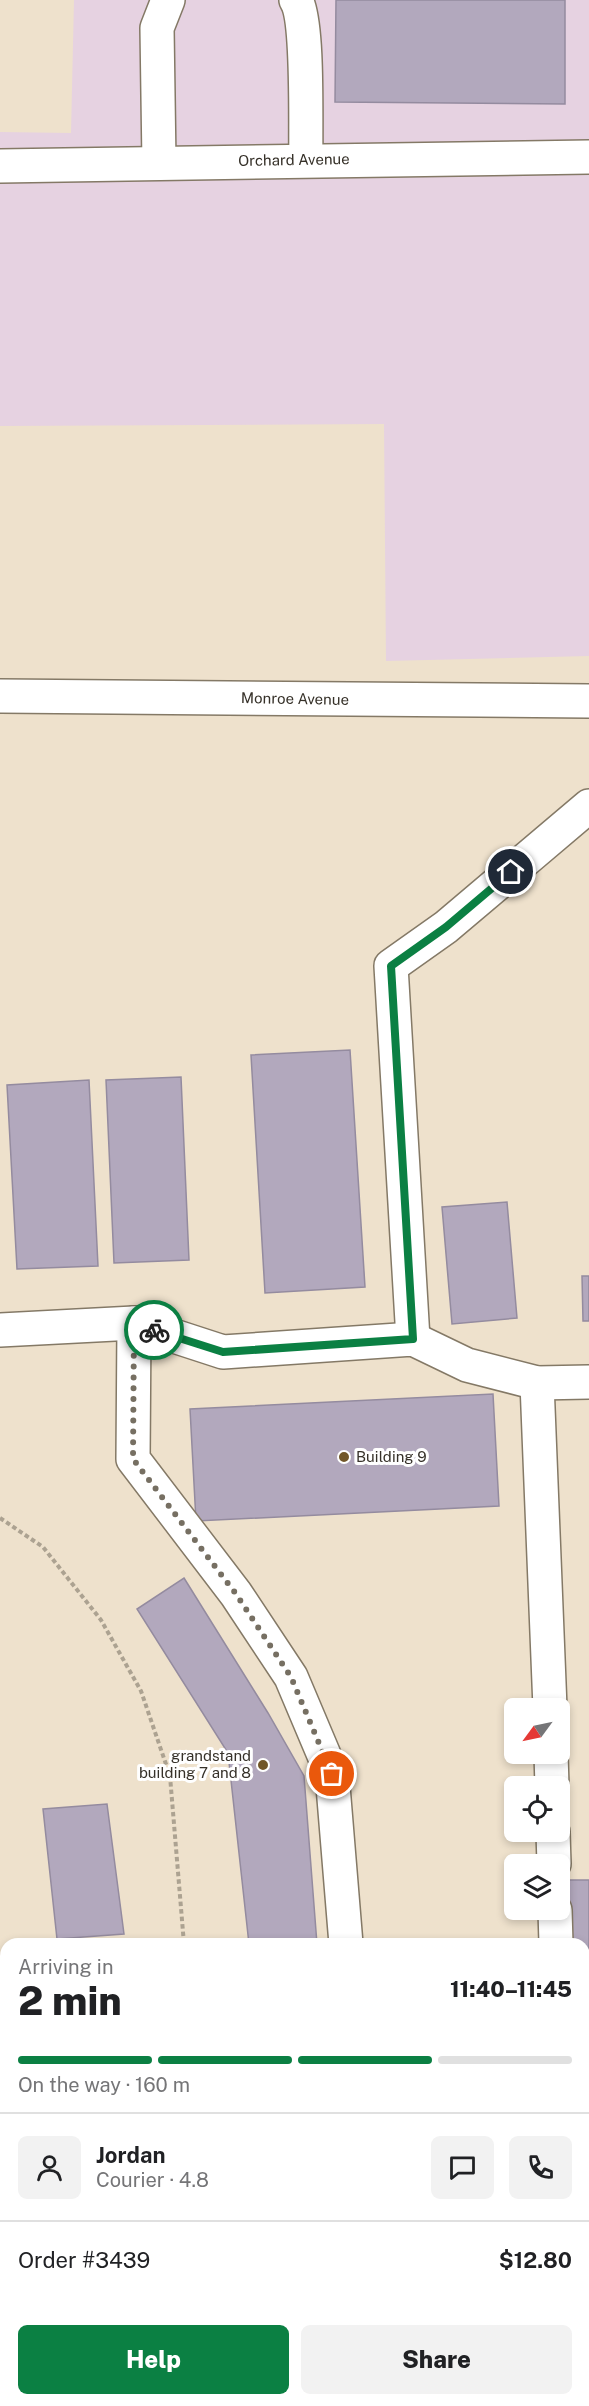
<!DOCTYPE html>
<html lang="en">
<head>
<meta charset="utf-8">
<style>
	body { margin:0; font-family:"Public Sans",sans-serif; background:#f2f2f2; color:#202124; height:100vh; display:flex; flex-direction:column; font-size:22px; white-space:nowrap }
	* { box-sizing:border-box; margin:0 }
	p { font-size:20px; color:#757577 }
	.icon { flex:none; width:33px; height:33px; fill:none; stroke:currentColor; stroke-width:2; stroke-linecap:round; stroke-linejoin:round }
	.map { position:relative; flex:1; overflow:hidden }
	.drawer { position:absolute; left:0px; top:1938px; width:590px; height:468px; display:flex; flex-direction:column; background:#fff; border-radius:18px 18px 0 0; box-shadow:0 3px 9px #0003 }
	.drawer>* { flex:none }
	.needle { width:39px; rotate:237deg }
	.tools { position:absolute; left:504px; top:1698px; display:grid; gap:12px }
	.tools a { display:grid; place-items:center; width:66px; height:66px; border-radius:9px; background:#fff; box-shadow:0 3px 9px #0003; font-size:30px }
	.pin { position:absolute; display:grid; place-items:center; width:51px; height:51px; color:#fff; margin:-26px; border:3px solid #fff; border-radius:50%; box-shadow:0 2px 6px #0007 }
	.courier { position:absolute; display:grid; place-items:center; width:60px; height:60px; margin:-30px; border:4px solid #0b8043; border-radius:50%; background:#fff; color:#222; box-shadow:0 2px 8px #0007 }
	.summary em { font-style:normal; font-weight:800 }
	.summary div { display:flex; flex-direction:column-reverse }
	.summary { display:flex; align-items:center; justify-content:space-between; height:102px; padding:0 18px }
	h1 { font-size:39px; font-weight:800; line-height:45px }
	.bar { display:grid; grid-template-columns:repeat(4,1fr); gap:9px 6px; align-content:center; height:72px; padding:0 18px }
	.bar i { height:8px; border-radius:4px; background:#e0e0e0 }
	.bar .active { background:#0b8043 }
	.bar p { grid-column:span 4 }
	.line { display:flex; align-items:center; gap:15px; padding:0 18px; border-top:2px solid #e0e0e0 }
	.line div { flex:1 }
	.round { display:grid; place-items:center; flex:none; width:63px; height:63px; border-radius:9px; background:#f2f2f2 }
	.action { display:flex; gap:12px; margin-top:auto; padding:12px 18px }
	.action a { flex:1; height:69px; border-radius:9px; background:#0b8043; color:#fff; font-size:24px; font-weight:800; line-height:69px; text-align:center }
	.action a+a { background:#f2f2f2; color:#202124 }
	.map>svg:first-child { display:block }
	.industrial { fill:#e6d2e1 }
	.building { fill:#b2a8bd; stroke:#948b9f; stroke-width:1.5 }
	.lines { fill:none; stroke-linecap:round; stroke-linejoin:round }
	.minor-casing { stroke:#847966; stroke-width:36 }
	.path { stroke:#aca291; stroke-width:4; stroke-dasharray:4.5 3; stroke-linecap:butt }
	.minor { stroke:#fff; stroke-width:33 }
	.done { stroke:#766f62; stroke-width:6; stroke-dasharray:0 10.8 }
	.route { stroke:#0b8043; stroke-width:8 }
	.poi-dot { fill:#715628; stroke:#fff; stroke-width:2 }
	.labels { text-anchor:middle; stroke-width:6; stroke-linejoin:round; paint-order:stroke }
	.street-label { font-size:15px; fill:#363129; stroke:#fff }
	.poi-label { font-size:15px; fill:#363129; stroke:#fff; text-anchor:start }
</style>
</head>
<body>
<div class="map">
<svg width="589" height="2406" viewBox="0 0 589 2406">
	<rect width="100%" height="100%" fill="#eee1cc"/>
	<!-- industrial -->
	<polygon class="industrial" points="74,0 589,0 589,656 386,661 384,424 0,426 0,132 71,133"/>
	<!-- building -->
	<g class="building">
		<polygon points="336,0 565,0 565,104 335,102"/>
		<polygon points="350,1050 365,1287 265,1293 251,1055"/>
		<polygon points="181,1077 189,1260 114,1263 106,1080"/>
		<polygon points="89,1080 98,1266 17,1269 7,1085"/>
		<polygon points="507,1202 517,1318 452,1324 442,1207"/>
		<polygon points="582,1276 589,1276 589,1321 583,1321"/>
		<polygon points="493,1394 499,1506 196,1521 190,1409"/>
		<polygon points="184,1578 268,1713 304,1776 317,1944 249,1944 228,1753 137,1609"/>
		<polygon points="107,1804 124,1934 57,1939 43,1809"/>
		<polygon points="566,1880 589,1880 589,1974 584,1974 584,1944 568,1944"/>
	</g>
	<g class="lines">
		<!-- minor casing -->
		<g class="minor-casing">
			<g id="minor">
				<path d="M296,0C309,21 305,129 306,160"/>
				<polyline points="159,163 157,28 168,0"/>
				<polyline points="0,166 589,157"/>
				<polyline points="0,696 589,701"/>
				<polyline points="134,1323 133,1459 236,1594 291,1677 332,1774 346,1944"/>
				<polyline points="0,1330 134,1323 223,1352 413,1339 467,1365 537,1383 589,1382"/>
				<polyline points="413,1339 391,966 446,927 589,806"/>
				<polyline points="537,1383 550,1708"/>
				<polyline points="551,1754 552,1786"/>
				<polyline points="553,1832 554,1864"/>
				<polyline points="555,1910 556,1944"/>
				<polyline points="371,2400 372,2406"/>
				<polyline points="566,2400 566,2406"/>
			</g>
		</g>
		<!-- path -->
		<g class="path">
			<polyline points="0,1518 43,1547 101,1620 141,1691 170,1776 184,1944"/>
			<polyline points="223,2400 223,2406"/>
		</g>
		<!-- minor -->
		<use href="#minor" class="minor"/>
	</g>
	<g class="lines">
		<!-- done -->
		<polyline class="done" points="154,1330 134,1323 133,1459 236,1594 291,1677 332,1774"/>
		<!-- route -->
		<polyline class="route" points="154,1330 223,1352 413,1339 391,966 446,927 511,872"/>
	</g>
	<!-- markers -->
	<g class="poi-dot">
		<circle cx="344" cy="1457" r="6"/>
		<circle cx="263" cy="1765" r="6"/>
	</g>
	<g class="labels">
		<!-- street labels -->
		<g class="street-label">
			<text transform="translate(294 160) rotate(-1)" y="5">Orchard Avenue</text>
			<text transform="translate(295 699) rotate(1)" y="5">Monroe Avenue</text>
		</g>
		<!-- poi labels -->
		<g class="poi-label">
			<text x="356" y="1462">Building 9</text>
			<text x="251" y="1761" text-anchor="end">grandstand<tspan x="251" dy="17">building 7 and 8</tspan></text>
		</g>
	</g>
</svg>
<div class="tools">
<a><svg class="needle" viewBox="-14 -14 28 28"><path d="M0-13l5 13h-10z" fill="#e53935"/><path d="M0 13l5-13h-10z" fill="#757577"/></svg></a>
<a><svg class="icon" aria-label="locate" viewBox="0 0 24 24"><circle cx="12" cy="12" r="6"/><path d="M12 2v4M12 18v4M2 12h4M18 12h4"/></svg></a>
<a><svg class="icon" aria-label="layers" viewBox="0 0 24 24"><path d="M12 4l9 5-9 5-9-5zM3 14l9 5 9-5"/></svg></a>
</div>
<div class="pin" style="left:332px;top:1774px;background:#ea580c"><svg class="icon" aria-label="bag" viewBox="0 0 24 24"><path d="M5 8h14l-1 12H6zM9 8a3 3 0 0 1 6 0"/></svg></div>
<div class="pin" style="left:511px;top:872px;background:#1f2937"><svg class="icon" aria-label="home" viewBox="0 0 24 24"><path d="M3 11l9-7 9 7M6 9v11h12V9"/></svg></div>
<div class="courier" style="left:154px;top:1330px"><svg class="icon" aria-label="bike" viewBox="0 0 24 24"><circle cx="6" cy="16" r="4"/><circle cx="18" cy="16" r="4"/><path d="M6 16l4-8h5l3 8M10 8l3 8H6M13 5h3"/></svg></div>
<section class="drawer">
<div class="summary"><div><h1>2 min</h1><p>Arriving in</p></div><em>11:40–11:45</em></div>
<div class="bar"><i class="active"></i><i class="active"></i><i class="active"></i><i></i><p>On the way · 160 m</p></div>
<div class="line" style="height:108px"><a class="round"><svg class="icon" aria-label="person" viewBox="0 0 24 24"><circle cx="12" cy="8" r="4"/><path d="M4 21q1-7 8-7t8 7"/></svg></a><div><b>Jordan</b><p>Courier · 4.8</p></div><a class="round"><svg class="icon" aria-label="chat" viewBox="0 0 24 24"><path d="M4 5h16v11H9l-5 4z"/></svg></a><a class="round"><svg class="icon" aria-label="phone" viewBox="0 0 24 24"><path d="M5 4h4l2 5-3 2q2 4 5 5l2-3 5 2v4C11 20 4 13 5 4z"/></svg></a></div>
<div class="line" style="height:78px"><div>Order #3439</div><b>$12.80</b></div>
<div class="action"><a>Help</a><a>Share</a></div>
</section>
</div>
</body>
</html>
